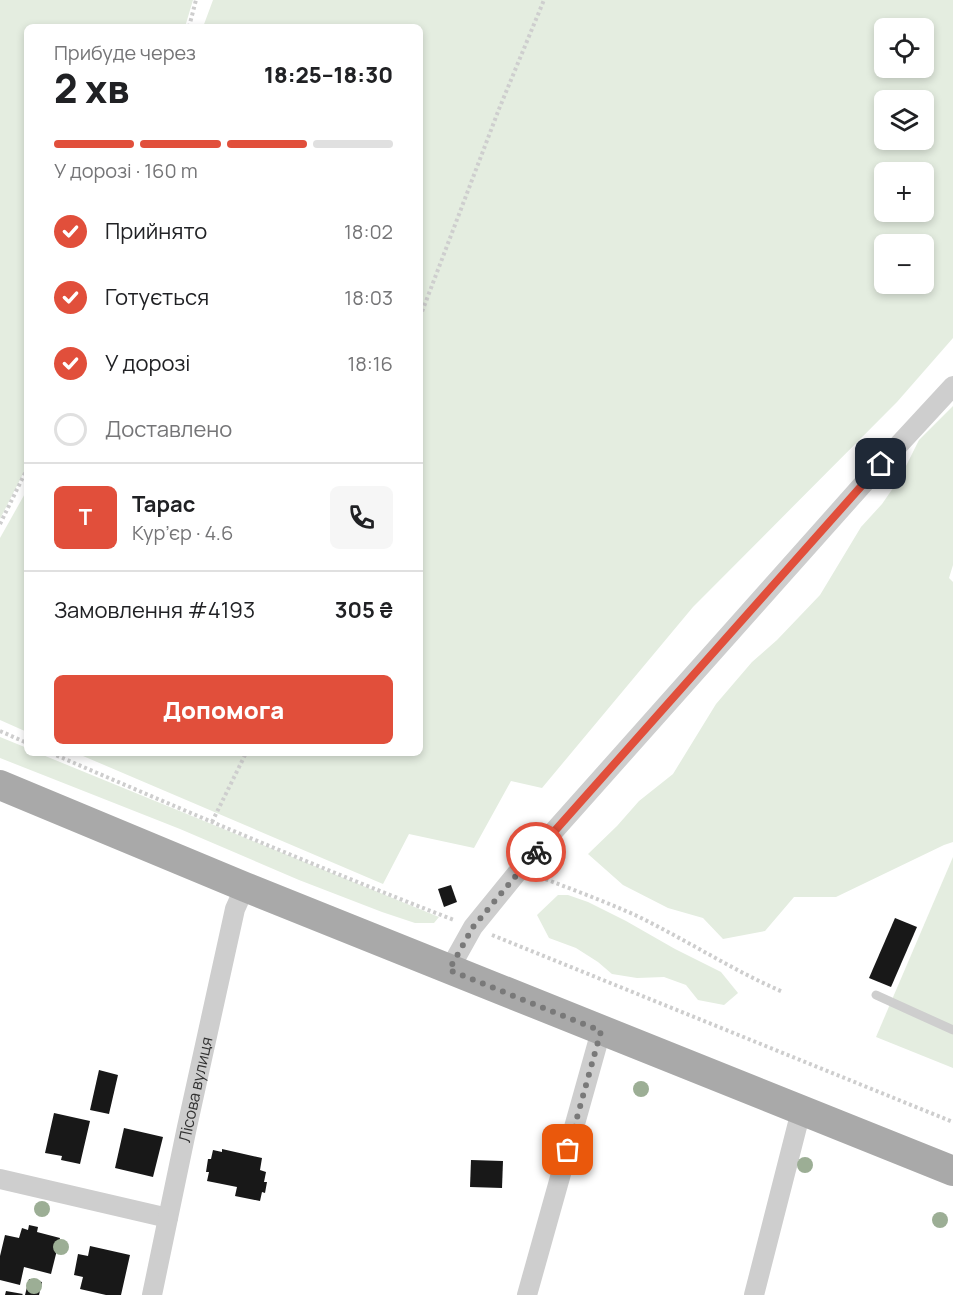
<!DOCTYPE html>
<html lang="uk">
<head>
<meta charset="utf-8">
<style>
	body { margin:0; font-family:Manrope,sans-serif; background:#f6f6f6; color:#202124; height:100vh; display:flex; flex-direction:column; font-size:22px; white-space:nowrap }
	* { box-sizing:border-box; margin:0 }
	p { font-size:20px; color:#757577 }
	.icon { flex:none; width:33px; height:33px; fill:none; stroke:currentColor; stroke-width:2; stroke-linecap:round; stroke-linejoin:round }
	.map { position:relative; flex:1; overflow:hidden }
	.panel { position:absolute; left:24px; top:24px; width:399px; height:732px; display:flex; flex-direction:column; background:#fff; border-radius:9px; box-shadow:0 3px 9px #0003 }
	.panel>* { flex:none }
	.buttons { position:absolute; left:874px; top:18px; display:grid; gap:12px }
	.buttons a { display:grid; place-items:center; width:60px; height:60px; border-radius:9px; background:#fff; box-shadow:0 3px 9px #0003; font-size:30px }
	.pin { position:absolute; display:grid; place-items:center; width:51px; height:51px; color:#fff; margin:-26px; border-radius:12px; box-shadow:0 3px 9px #0006 }
	.courier { position:absolute; display:grid; place-items:center; width:60px; height:60px; margin:-30px; border:4px solid #e14f3b; border-radius:50%; background:#fff; color:#222; box-shadow:0 2px 8px #0007 }
	.head em { font-style:normal; font-weight:800 }
	.head div { display:flex; flex-direction:column-reverse }
	.head { display:flex; align-items:center; justify-content:space-between; height:102px; padding:0 30px }
	h1 { font-size:39px; font-weight:800; line-height:45px }
	.bar { display:grid; grid-template-columns:repeat(4,1fr); gap:9px 6px; align-content:center; height:72px; padding:0 30px }
	.bar i { height:8px; border-radius:4px; background:#e0e0e0 }
	.bar .on { background:#e14f3b }
	.bar p { grid-column:span 4 }
	.line { display:flex; align-items:center; gap:15px; padding:0 30px; border-top:2px solid #e0e0e0 }
	.line div { flex:1 }
	.round { display:grid; place-items:center; flex:none; width:63px; height:63px; border-radius:9px; background:#f6f6f6 }
	ol { padding:0 30px; list-style:none }
	li { display:flex; align-items:center; gap:18px; height:66px }
	li p { margin-inline-start:auto }
	li .icon { padding:6px; border-radius:50%; background:#e14f3b; color:#fff; stroke-width:4 }
	li:last-child { color:#757577 }
	li i { width:33px; height:33px; border:3px solid #e0e0e0; border-radius:50% }
	.button { display:flex; gap:12px; margin-top:auto; padding:12px 30px }
	.button a { flex:1; height:69px; border-radius:9px; background:#e14f3b; color:#fff; font-size:24px; font-weight:800; line-height:69px; text-align:center }
	.map>svg:first-child { display:block }
	.green { fill:#e4ede0; fill-rule:evenodd }
	.building { fill:#181818 }
	.lines { fill:none; stroke-linecap:round; stroke-linejoin:round }
	.path { stroke:#cecece; stroke-width:4; stroke-dasharray:3 3; stroke-linecap:butt }
	.service { stroke:#cecece; stroke-width:9 }
	.minor { stroke:#cecece; stroke-width:20 }
	.primary { stroke:#a9a9a9; stroke-width:30 }
	.tree { fill:#9cae95 }
	.done { stroke:#797979; stroke-width:6; stroke-dasharray:0 10.8 }
	.route { stroke:#e14f3b; stroke-width:8 }
	.labels { text-anchor:middle; stroke-width:6; stroke-linejoin:round; paint-order:stroke }
	.street-label { font-size:16px; fill:#313131; stroke:#fff }
</style>
</head>
<body>
<div class="map">
<svg width="953" height="1295" viewBox="0 0 953 1295">
	<rect width="100%" height="100%" fill="#fff"/>
	<!-- green -->
	<g class="green">
		<polygon points="0,0 193,0 185,27 27,27 27,466 0,519"/>
		<path d="M213,0H953V338L897,402L693,607L542,788L511,781L474,848L409,834L383,884L76,753H420V27H203ZM924,28V68H885V28ZM924,100V140H885V100ZM885,172H924V212H885ZM924,244V284H885V244Z"/>
		<polygon points="953,406 953,565 949,578 953,582 953,842 944,845 836,897 794,897 765,931 723,939 703,918 668,908 623,885 588,854 617,826 639,801 673,774 716,704 752,662 777,640 820,595 861,527 882,504 900,478 919,440"/>
		<polygon points="27,490 27,732 0,720 0,538"/>
		<polygon points="0,737 27,748 27,753 38,753 439,917 434,923 415,923 382,912 299,880 180,829 0,758"/>
		<polygon points="953,857 953,1068 876,1037"/>
		<polygon points="558,895 568,895 588,902 626,921 675,949 721,972 738,993 724,1005 698,1000 686,985 664,977 637,978 612,974 598,962 576,948 549,938 537,915"/>
	</g>
	<!-- building -->
	<g class="building">
		<polygon points="451,885 457,902 444,907 438,889"/>
		<polygon points="895,918 917,927 891,987 869,978"/>
		<polygon points="99,1070 118,1075 109,1114 90,1110"/>
		<polygon points="54,1113 90,1121 80,1164 61,1160 62,1156 45,1153"/>
		<polygon points="124,1128 163,1137 153,1177 115,1168"/>
		<polygon points="222,1149 262,1158 260,1170 266,1172 264,1182 267,1182 265,1193 262,1192 260,1201 235,1196 237,1187 207,1181 209,1172 206,1172 208,1159 211,1159 213,1150 222,1152"/>
		<polygon points="471,1160 503,1161 502,1188 470,1187"/>
		<polygon points="29,1225 38,1227 37,1232 60,1238 51,1274 24,1267 20,1285 0,1280 0,1256 5,1235 19,1238 22,1228 28,1230"/>
		<polygon points="90,1246 130,1255 121,1295 106,1295 80,1289 83,1277 74,1275 78,1254 88,1256"/>
		<polygon points="29,1279 42,1282 39,1295 25,1295"/>
		<polygon points="6,1291 23,1294 22,1295 5,1295"/>
	</g>
	<g class="lines">
		<!-- path -->
		<g class="path">
			<polyline points="189,27 196,0"/>
			<polyline points="420,317 499,109 544,0"/>
			<polyline points="0,524 27,469"/>
			<polyline points="0,731 27,743"/>
			<path d="M51,753C185,811 319,868 454,920"/>
			<polyline points="212,822 246,753"/>
			<path d="M540,877C571,889 604,901 635,915C685,939 732,970 783,992"/>
			<polyline points="492,935 953,1122"/>
		</g>
		<!-- service -->
		<polyline class="service" points="876,995 953,1030"/>
		<!-- minor -->
		<g class="minor">
			<polyline points="449,970 473,927 521,868 881,464 953,386"/>
			<polyline points="0,1179 168,1218"/>
			<path id="s1" d="M152,1295L187,1127L235,909L245,887"/>
			<polyline points="527,1295 601,1031"/>
			<polyline points="754,1295 801,1111"/>
		</g>
		<!-- primary -->
		<polyline class="primary" points="0,785 245,887 953,1171"/>
	</g>
	<!-- trees -->
	<g class="tree">
		<circle cx="641" cy="1089" r="8"/>
		<circle cx="805" cy="1165" r="8"/>
		<circle cx="42" cy="1209" r="8"/>
		<circle cx="940" cy="1220" r="8"/>
		<circle cx="61" cy="1247" r="8"/>
		<circle cx="34" cy="1286" r="8"/>
	</g>
	<g class="lines">
		<!-- done -->
		<polyline class="done" points="536,852 473,927 449,970 601,1031 568,1150"/>
		<!-- route -->
		<polyline class="route" points="536,852 881,464"/>
	</g>
	<g class="labels">
		<!-- street labels -->
		<g class="street-label">
			<text dy="6" stroke="none"><textPath href="#s1" startOffset="210">Лісова вулиця</textPath></text>
		</g>
	</g>
</svg>
<div class="buttons">
<a><svg class="icon" aria-label="locate" viewBox="0 0 24 24"><circle cx="12" cy="12" r="6"/><path d="M12 2v4M12 18v4M2 12h4M18 12h4"/></svg></a>
<a><svg class="icon" aria-label="layers" viewBox="0 0 24 24"><path d="M12 4l9 5-9 5-9-5zM3 14l9 5 9-5"/></svg></a>
<a>+</a>
<a>−</a>
</div>
<div class="pin" style="left:568px;top:1150px;background:#ea580c"><svg class="icon" aria-label="bag" viewBox="0 0 24 24"><path d="M5 8h14l-1 12H6zM9 8a3 3 0 0 1 6 0"/></svg></div>
<div class="pin" style="left:881px;top:464px;background:#1f2937"><svg class="icon" aria-label="home" viewBox="0 0 24 24"><path d="M3 11l9-7 9 7M6 9v11h12V9"/></svg></div>
<div class="courier" style="left:536px;top:852px"><svg class="icon" aria-label="bike" viewBox="0 0 24 24"><circle cx="6" cy="16" r="4"/><circle cx="18" cy="16" r="4"/><path d="M6 16l4-8h5l3 8M10 8l3 8H6M13 5h3"/></svg></div>
<section class="panel">
<div class="head"><div><h1>2 хв</h1><p>Прибуде через</p></div><em>18:25–18:30</em></div>
<div class="bar"><i class="on"></i><i class="on"></i><i class="on"></i><i></i><p>У дорозі · 160 m</p></div>
<ol>
<li><svg class="icon" aria-label="check" viewBox="0 0 24 24"><path d="M5 12l5 5 9-10"/></svg>Прийнято<p>18:02</p></li>
<li><svg class="icon" aria-label="check" viewBox="0 0 24 24"><path d="M5 12l5 5 9-10"/></svg>Готується<p>18:03</p></li>
<li><svg class="icon" aria-label="check" viewBox="0 0 24 24"><path d="M5 12l5 5 9-10"/></svg>У дорозі<p>18:16</p></li>
<li><i></i>Доставлено</li>
</ol>
<div class="line" style="height:108px"><b class="round" style="background:#e14f3b;color:#fff">Т</b><div><b>Тарас</b><p>Кур’єр · 4.6</p></div><a class="round"><svg class="icon" aria-label="phone" viewBox="0 0 24 24"><path d="M5 4h4l2 5-3 2q2 4 5 5l2-3 5 2v4C11 20 4 13 5 4z"/></svg></a></div>
<div class="line" style="height:78px"><div>Замовлення #4193</div><b>305 ₴</b></div>
<div class="button"><a>Допомога</a></div>
</section>
</div>
</body>
</html>
